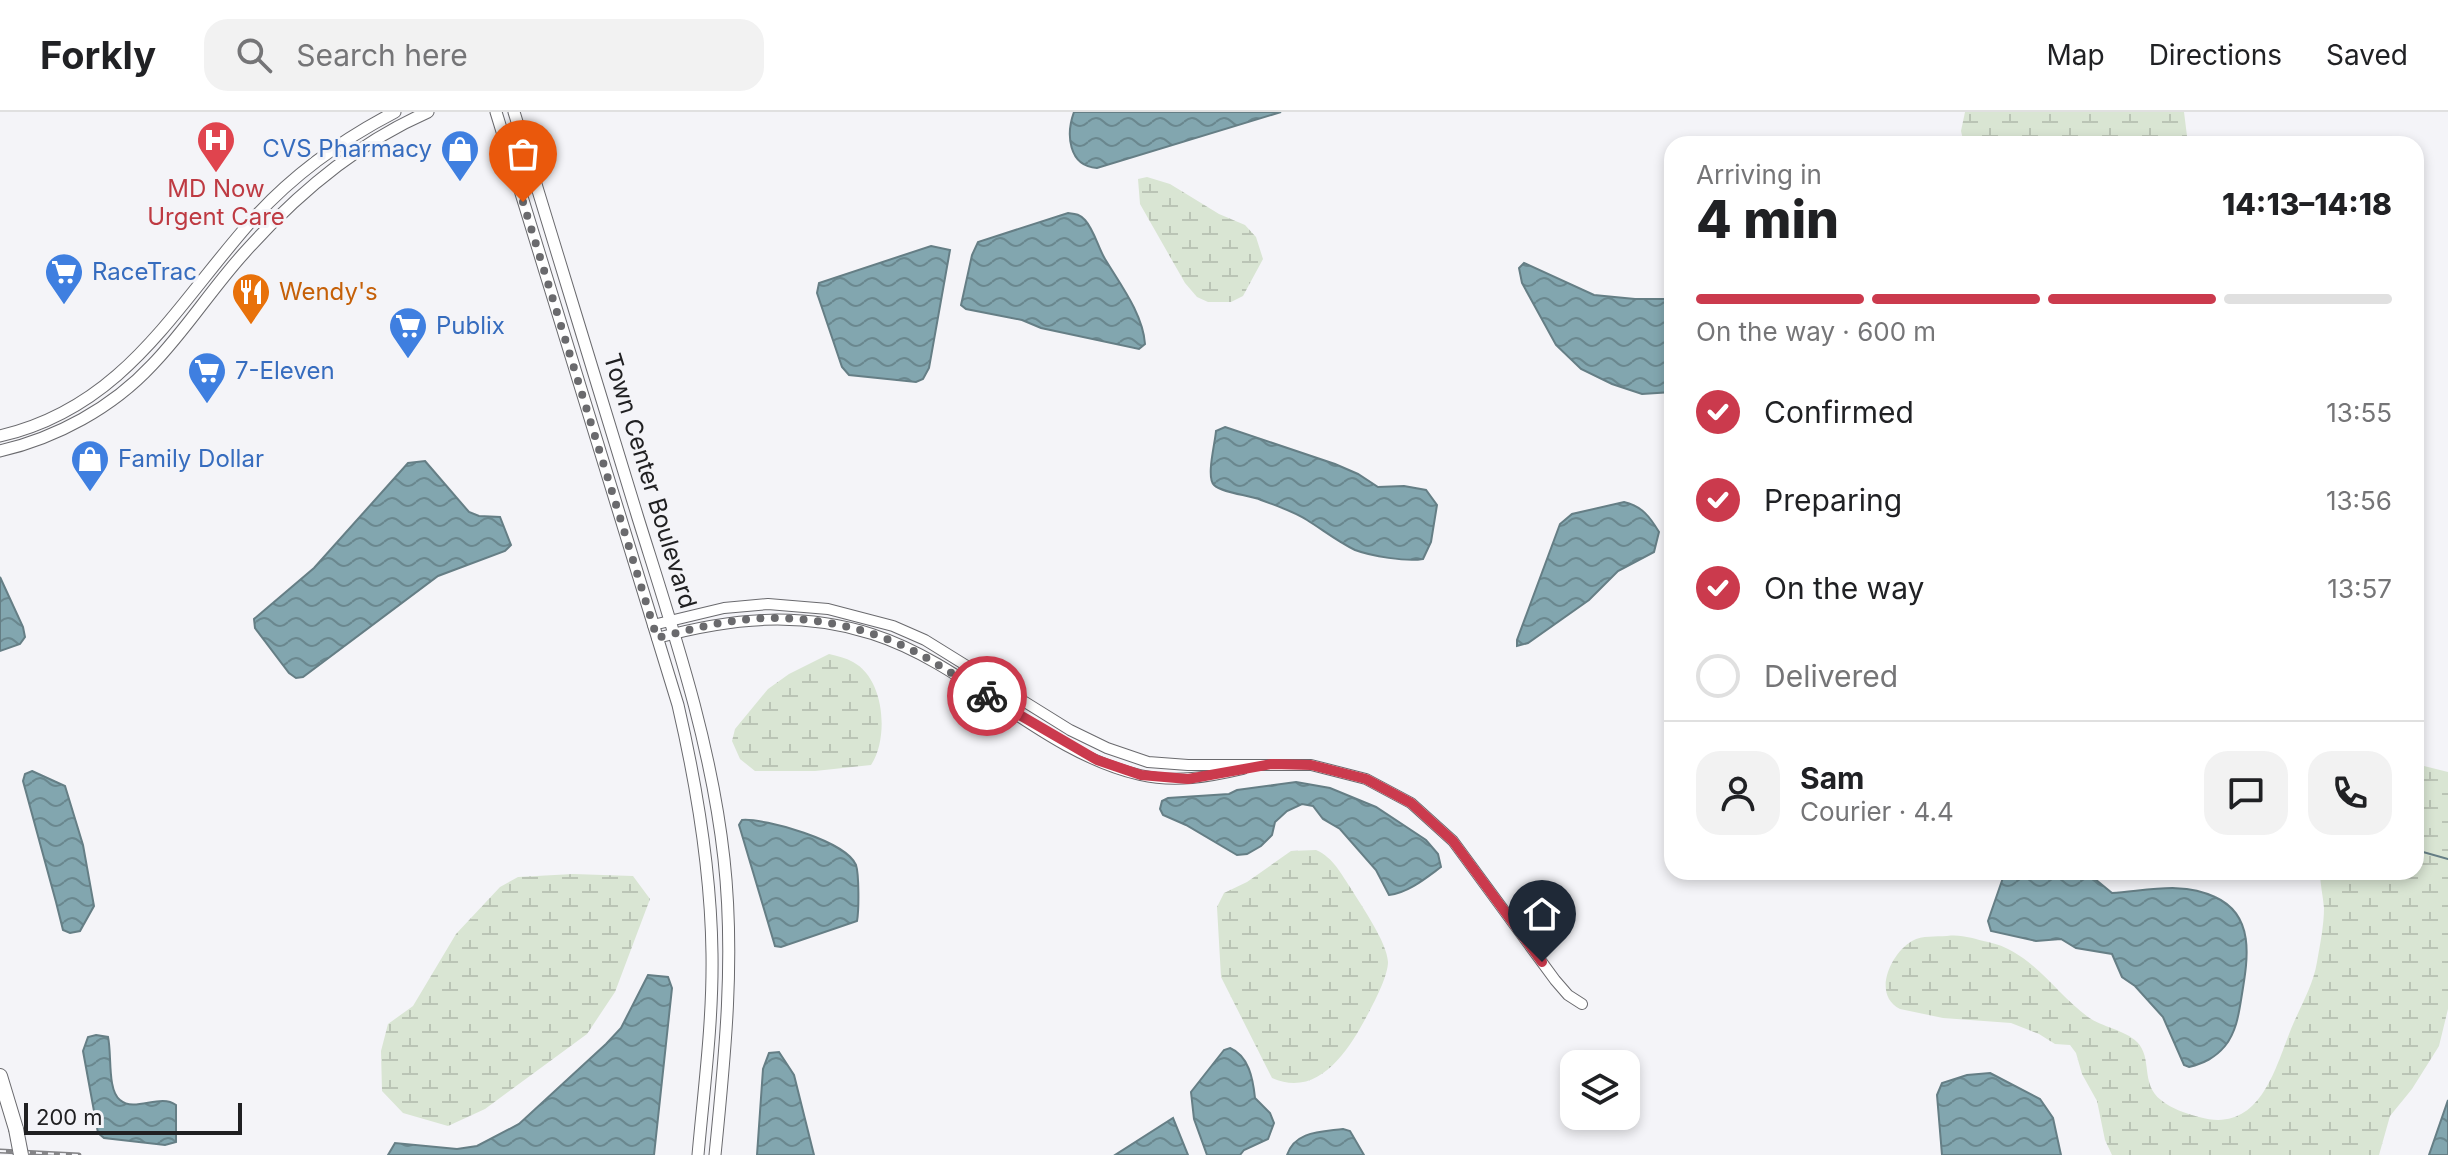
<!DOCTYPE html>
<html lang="en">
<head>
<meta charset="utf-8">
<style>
	body { margin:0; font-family:Inter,sans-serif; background:#f2f2f2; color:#202124; height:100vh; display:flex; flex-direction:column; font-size:30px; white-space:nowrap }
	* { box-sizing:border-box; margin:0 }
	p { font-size:26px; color:#757577 }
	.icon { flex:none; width:44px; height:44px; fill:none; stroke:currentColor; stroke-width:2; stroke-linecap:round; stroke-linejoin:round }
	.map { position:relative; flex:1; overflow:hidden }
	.details { position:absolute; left:1664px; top:24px; width:760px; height:744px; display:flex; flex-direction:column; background:#fff; border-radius:24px; box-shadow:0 4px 12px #0003 }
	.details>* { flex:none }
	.controls { position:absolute; left:1560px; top:938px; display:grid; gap:16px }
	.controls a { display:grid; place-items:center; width:80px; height:80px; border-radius:16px; background:#fff; box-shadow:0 4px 12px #0003; font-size:40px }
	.scale { position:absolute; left:24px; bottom:20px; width:218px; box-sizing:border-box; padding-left:8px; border:4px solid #202022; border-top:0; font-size:22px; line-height:28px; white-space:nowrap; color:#202022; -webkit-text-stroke:6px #f4f4f8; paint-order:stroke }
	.pin { position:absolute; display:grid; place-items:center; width:68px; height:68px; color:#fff; margin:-82px -34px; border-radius:50% 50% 50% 0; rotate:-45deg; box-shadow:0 0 8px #0007 }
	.pin .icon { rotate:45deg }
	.courier { position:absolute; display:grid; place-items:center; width:80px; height:80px; margin:-40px; border:6px solid #cb3a4d; border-radius:50%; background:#fff; color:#222; box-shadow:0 2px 10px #0007 }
	.summary em { font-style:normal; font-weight:800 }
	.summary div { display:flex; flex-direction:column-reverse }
	.summary { display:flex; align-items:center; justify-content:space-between; height:136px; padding:0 32px }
	h1 { font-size:52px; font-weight:800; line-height:60px }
	.bar { display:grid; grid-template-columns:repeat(4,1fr); gap:12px 8px; align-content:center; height:96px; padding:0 32px }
	.bar i { height:10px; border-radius:6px; background:#e0e0e0 }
	.bar .on { background:#cb3a4d }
	.bar p { grid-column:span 4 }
	.line { display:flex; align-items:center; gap:20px; padding:0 32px; border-top:2px solid #e0e0e0 }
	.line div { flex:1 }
	.round { display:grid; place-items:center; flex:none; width:84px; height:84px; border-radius:24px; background:#f2f2f2 }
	ol { padding:0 32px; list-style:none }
	li { display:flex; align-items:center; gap:24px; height:88px }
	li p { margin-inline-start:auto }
	li .icon { padding:8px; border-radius:50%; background:#cb3a4d; color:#fff; stroke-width:4 }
	li:last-child { color:#757577 }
	li i { width:44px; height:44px; border:4px solid #e0e0e0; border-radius:50% }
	header { display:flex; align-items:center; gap:48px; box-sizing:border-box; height:112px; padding:0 40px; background:#fff; border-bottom:2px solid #e0e0e0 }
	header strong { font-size:38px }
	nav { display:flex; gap:44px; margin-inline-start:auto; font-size:28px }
	.search { width:560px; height:72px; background:#f2f2f2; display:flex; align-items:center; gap:20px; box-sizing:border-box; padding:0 28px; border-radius:24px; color:#757577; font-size:30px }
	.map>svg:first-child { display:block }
	.wetland { fill:url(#wetland-marsh) }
	.water { fill:url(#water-waves); stroke:#657e85; stroke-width:2 }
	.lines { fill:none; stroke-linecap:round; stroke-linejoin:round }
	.stream { stroke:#657e85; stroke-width:2 }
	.tertiary-casing { stroke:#6a6a6e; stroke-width:12 }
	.secondary-casing { stroke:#6a6a6e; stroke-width:13 }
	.motorway-casing { stroke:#6a6a6e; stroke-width:16 }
	.tertiary { stroke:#fff; stroke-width:10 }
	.secondary { stroke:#fff; stroke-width:11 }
	.motorway { stroke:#fff; stroke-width:14 }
	.rail-casing { stroke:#848487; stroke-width:5 }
	.rail { stroke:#f4f4f8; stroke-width:2; stroke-dasharray:6; stroke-linecap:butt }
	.motorway-bridge-casing { stroke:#6a6a6e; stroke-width:16; stroke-linecap:butt }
	.motorway-bridge { stroke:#fff; stroke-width:14 }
	.done { stroke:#6a6a6d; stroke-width:8; stroke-dasharray:0 14.4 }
	.route { stroke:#cb3a4d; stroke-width:10 }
	.labels { text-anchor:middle; stroke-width:6; stroke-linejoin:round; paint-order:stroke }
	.shop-label { font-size:24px; fill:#366cbe; stroke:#f4f4f8; text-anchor:start }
	.health-label { font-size:24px; fill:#be3a42; stroke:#f4f4f8 }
	.food-label { font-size:24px; fill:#c56008; stroke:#f4f4f8; text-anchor:start }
	.street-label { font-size:24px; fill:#202022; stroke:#f4f4f8 }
</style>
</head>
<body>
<header>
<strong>Forkly</strong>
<div class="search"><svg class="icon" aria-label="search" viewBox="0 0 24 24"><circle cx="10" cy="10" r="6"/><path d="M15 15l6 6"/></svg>Search here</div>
<nav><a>Map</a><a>Directions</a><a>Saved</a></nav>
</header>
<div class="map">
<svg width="2448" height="1043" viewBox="0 0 2448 1043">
	<defs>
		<pattern id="wetland-marsh" width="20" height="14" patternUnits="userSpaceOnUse" patternTransform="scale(2)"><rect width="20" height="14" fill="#d9e5d3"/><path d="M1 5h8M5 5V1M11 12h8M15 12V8" fill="none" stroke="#bac4b5"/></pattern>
		<pattern id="water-waves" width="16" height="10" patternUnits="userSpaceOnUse" patternTransform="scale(2)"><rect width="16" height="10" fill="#82a6af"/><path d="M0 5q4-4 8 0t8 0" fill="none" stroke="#6a878e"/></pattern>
	</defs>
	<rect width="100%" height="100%" fill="#f4f4f8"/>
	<!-- wetland -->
	<g class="wetland">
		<polygon points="1965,0 2184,0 2188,32 1964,32 1961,19"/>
		<polygon points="1147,65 1170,72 1219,102 1245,113 1256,125 1263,147 1243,184 1231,190 1208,190 1197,185 1185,171 1140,92 1138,67"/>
		<path d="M829,542C837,544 846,546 853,550C885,567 889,626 871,653L815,659H755L740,647L732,629L735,617L768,577L789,562Z"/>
		<path d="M2416,652L2448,660V897L2439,934L2412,977L2390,1004L2379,1043H2112L2105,1028L2097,989L2082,962L2076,941L2070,933L2055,932L2039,922L2011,911L1943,906L1900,897C1872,883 1890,842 1912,829C1923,823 1935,825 1947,824C1962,822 1974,827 1988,830C2031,839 2054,880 2088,905C2102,915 2125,918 2137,930C2153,946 2140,972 2161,988C2172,997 2185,1001 2199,1005C2259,1022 2274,960 2291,917C2300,895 2313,874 2317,850C2320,833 2324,813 2324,796C2323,784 2320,772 2320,760H2416Z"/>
		<path d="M1316,738C1334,746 1341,762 1352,778C1362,795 1387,830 1388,850C1388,862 1377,885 1371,896C1352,933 1321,988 1272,966L1221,865L1217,795L1224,781L1247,770L1291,739Z"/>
		<polygon points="573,762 633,764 650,787 615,880 587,922 485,997 448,1014 403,1001 382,979 381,939 388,912 413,894 456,822 500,775 518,765"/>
	</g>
	<!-- water -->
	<g class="water">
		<path d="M1074,0H1281L1097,56C1068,54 1066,22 1074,0Z"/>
		<path d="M1068,101C1076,102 1079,102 1085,108C1094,118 1098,135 1105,147C1120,172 1143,202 1145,232L1139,237L1041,216L1022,208L966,197L961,193L972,143L978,130Z"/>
		<polygon points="931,134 950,138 929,256 923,267 916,270 849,263 842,255 817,181 819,171"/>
		<polygon points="1524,151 1594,183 1635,187 1664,187 1672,194 1672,280 1642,282 1612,272 1581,257 1556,233 1522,171 1519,156"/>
		<path d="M1225,315L1335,352L1358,362L1378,375L1404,374L1426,378L1437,393L1431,430L1423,447C1406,450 1371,444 1355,438C1338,430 1323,418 1307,408C1293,399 1277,394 1261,388C1249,383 1222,381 1214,373C1206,365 1215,332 1216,319Z"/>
		<polygon points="425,349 469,400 479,404 500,405 511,433 505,439 438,464 303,565 296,566 289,561 255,516 254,507 314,456 408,351"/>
		<path d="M1624,390C1642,394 1650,405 1659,420L1654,440L1618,459L1589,488L1528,531L1517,534V528L1560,412L1572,402Z"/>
		<polygon points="0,465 23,515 25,525 20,532 0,539"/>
		<polygon points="32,659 65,674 83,733 94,794 80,819 70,821 63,818 56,790 23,669 25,662"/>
		<path d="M1296,670L1330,676L1376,695L1426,728L1438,742L1441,755C1426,766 1408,781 1389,783L1376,758L1340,717L1323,707L1313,694L1302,692L1287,699L1275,710L1272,723L1261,734L1247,742L1237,743L1186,713L1163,703L1160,697L1162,689L1168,686L1229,682L1237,678Z"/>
		<path d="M742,708C765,706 846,729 856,753C859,762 859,798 857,809L781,835L775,834L739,713Z"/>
		<path d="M2005,760H2091L2095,767L2112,781C2146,779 2182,769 2215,785C2255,803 2248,846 2242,882C2239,900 2237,919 2225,934C2215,946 2204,951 2189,955L2184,953L2163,905L2135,874L2122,865L2112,842L2076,836L2061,827L2036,829L1991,819L1988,809Z"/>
		<polygon points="648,863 668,865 672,876 654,1043 388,1043 395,1031 457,1037 477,1034 519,1012 606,932 621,916"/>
		<path d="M96,923L108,925C112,942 107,978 120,988C135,1001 160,981 176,993V1030L165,1033L104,1026L98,1021L83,939L88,925Z"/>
		<path d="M1230,936C1249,944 1253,967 1255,986L1270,1001L1274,1011L1268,1027L1244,1038L1240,1043H1207L1194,1007L1191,980L1224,938Z"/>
		<polygon points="779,940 794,963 814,1043 757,1043 763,957 769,941"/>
		<polygon points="1990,961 2040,987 2053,1006 2061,1043 1942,1043 1937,983 1942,971 1967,963"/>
		<polygon points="2448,988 2448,1043 2429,1043"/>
		<polygon points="1173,1006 1188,1043 1115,1043"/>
		<path d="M1343,1017L1350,1019L1364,1043H1287C1295,1019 1321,1020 1343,1017Z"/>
	</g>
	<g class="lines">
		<!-- stream -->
		<polyline class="stream" points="2416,738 2448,747"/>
		<!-- tertiary casing -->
		<g class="tertiary-casing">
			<g id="tertiary">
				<polyline points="653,513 724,496 768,492 828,497 893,514 925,528 1070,618 1107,636 1148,650 1188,653 1311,653 1366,667 1411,691 1453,729 1555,868 1568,883 1582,892"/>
				<path d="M657,526C730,506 799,499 872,522C969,553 1041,640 1140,663C1175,671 1209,665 1243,657"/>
			</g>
		</g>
		<!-- secondary casing -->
		<g class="secondary-casing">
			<g id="secondary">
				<path d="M496,0L678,593C697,675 711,757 712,842C713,909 704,976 698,1043"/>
				<path d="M514,0C555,135 597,271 638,406C673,518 711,629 724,747C735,846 725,944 715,1043"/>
				<path d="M0,324C125,295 175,194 254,106C294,62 343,27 395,0"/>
				<path d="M0,339C56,326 112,296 152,253C186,218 212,176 245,140C296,83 357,31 428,0"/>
			</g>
		</g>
		<!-- motorway casing -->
		<g class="motorway-casing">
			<polyline id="motorway" points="0,964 16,1017"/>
		</g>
		<!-- tertiary -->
		<use href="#tertiary" class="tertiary"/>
		<!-- secondary -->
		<use href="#secondary" class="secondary"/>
		<!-- motorway -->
		<use href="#motorway" class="motorway"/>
		<!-- rail casing -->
		<g class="rail-casing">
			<polyline id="rail" points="0,1039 79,1043"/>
		</g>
		<!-- rail -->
		<use href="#rail" class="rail"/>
		<!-- motorway-bridge casing -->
		<g class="motorway-bridge-casing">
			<polyline id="motorway-bridge" points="16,1017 21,1043"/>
		</g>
		<!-- motorway-bridge -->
		<use href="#motorway-bridge" class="motorway-bridge"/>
	</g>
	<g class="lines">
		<!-- done -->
		<path class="done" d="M523,90L657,526C685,519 713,511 741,508C799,501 863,513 914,539C939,552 963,569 987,584"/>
		<!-- route -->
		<polyline class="route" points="987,584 1097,648 1141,663 1188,667 1272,652 1311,653 1366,667 1411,691 1453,729 1542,850"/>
	</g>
	<!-- icons -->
	<defs>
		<g id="hospital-pin" transform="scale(2)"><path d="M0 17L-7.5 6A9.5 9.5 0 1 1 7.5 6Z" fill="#e0444e" stroke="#f4f4f8"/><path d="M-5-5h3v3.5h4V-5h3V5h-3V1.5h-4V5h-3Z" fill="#fff"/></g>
		<g id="shop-pin" transform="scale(2)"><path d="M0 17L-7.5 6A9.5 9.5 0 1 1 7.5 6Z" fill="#3f7fe0" stroke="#f4f4f8"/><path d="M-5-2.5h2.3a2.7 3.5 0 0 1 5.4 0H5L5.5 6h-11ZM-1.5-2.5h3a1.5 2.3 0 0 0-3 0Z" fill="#fff"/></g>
		<g id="supermarket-pin" transform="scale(2)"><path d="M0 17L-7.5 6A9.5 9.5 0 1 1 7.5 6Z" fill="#3f7fe0" stroke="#f4f4f8"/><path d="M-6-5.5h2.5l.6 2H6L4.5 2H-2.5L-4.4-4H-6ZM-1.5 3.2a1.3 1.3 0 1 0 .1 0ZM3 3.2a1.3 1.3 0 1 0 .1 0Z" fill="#fff"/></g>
		<g id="restaurant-pin" transform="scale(2)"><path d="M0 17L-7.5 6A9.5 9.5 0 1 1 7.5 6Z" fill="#e8710a" stroke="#f4f4f8"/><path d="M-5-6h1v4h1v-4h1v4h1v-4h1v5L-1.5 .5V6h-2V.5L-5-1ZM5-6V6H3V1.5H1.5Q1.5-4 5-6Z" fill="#fff"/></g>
	</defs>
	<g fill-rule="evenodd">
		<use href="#hospital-pin" x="216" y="28"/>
		<use href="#shop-pin" x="460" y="37"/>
		<use href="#supermarket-pin" x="64" y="160"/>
		<use href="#restaurant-pin" x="251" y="180"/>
		<use href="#supermarket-pin" x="408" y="214"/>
		<use href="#supermarket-pin" x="207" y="259"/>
		<use href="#shop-pin" x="90" y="347"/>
	</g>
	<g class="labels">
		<!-- shop labels -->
		<g class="shop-label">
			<text x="432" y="45" text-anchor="end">CVS Pharmacy</text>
			<text x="92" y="168">RaceTrac</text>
			<text x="436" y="222">Publix</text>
			<text x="235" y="267">7-Eleven</text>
			<text x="118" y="355">Family Dollar</text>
		</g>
		<!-- health labels -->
		<g class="health-label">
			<text x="216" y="85">MD Now<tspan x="216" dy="28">Urgent Care</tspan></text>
		</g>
		<!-- food labels -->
		<g class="food-label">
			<text x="279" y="188">Wendy's</text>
		</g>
		<!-- street labels -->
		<g class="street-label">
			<text transform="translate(650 369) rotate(73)" y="8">Town Center Boulevard</text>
		</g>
	</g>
</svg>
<div class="controls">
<a><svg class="icon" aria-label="layers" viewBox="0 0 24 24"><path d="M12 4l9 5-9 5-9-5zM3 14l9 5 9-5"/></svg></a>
</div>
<div class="scale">200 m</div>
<div class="pin" style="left:523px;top:90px;background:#ea580c"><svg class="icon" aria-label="bag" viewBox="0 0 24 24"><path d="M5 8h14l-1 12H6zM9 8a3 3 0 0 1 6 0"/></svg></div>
<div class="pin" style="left:1542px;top:850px;background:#1f2937"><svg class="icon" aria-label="home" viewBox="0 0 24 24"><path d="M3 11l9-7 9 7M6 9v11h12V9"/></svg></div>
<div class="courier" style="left:987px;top:584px"><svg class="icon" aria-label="bike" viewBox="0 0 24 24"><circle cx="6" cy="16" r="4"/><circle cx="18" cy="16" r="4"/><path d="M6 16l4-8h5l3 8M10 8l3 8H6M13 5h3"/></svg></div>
<section class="details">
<div class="summary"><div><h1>4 min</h1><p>Arriving in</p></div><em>14:13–14:18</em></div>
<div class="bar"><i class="on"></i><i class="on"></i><i class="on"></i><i></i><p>On the way · 600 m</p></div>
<ol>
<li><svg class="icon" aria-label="check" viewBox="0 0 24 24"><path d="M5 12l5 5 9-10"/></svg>Confirmed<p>13:55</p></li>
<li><svg class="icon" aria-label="check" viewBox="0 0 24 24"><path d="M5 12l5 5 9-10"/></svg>Preparing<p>13:56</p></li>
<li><svg class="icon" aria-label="check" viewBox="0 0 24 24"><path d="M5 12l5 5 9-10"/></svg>On the way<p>13:57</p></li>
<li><i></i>Delivered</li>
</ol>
<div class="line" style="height:144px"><a class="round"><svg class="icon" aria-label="person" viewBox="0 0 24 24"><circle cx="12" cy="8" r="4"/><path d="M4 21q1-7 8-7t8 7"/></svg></a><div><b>Sam</b><p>Courier · 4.4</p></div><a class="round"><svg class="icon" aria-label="chat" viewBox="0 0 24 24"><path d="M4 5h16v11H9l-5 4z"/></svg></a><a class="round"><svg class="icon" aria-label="phone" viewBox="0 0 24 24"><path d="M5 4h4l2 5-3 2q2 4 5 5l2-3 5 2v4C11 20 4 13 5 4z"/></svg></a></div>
</section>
</div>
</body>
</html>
